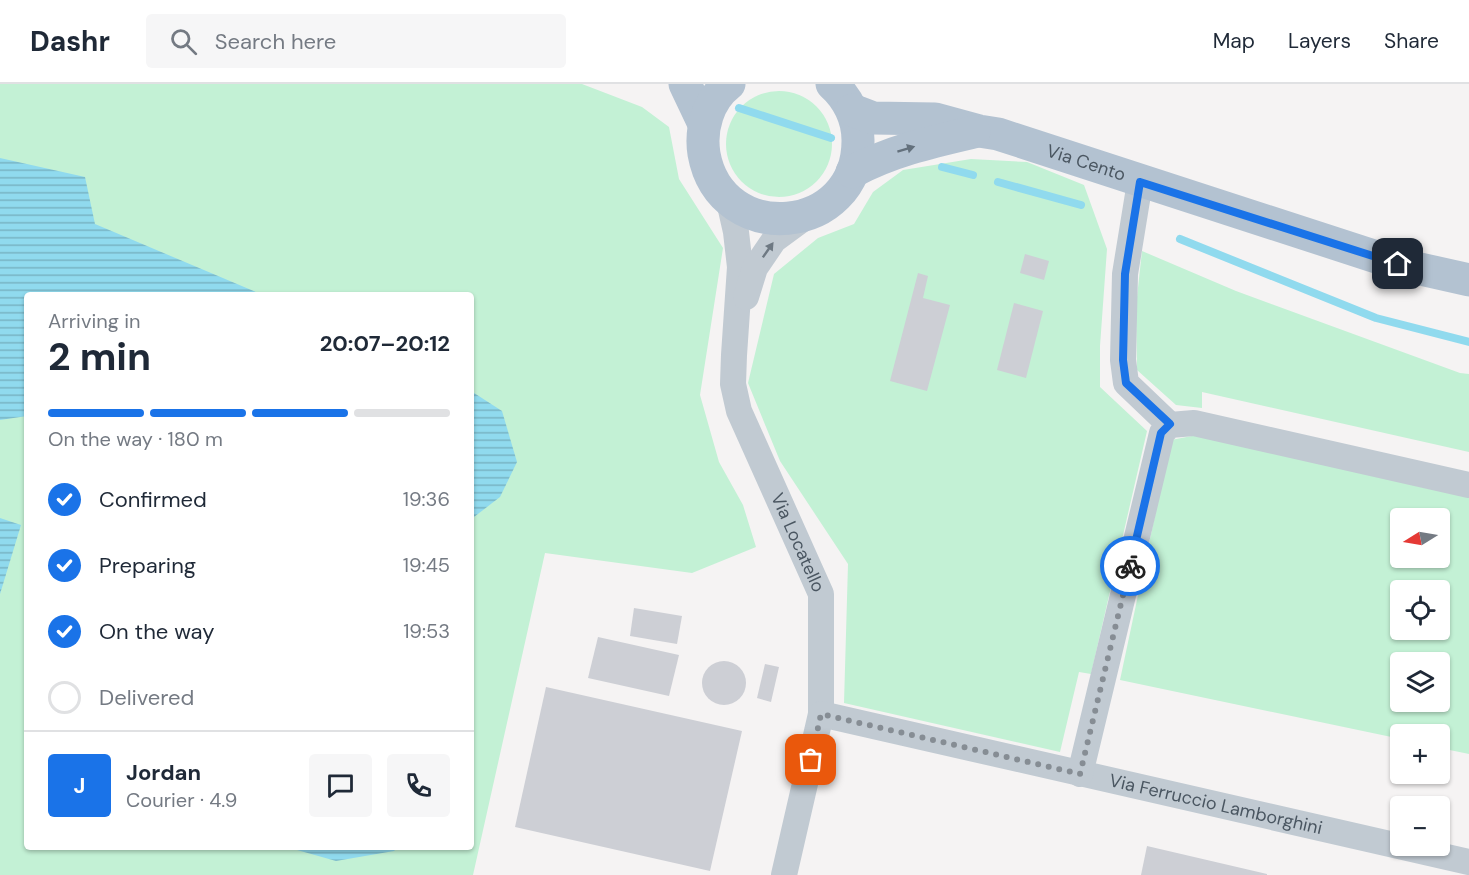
<!DOCTYPE html>
<html lang="en">
<head>
<meta charset="utf-8">
<style>
	body { margin:0; font-family:"DM Sans",sans-serif; background:#f6f6f7; color:#1f2937; height:100vh; display:flex; flex-direction:column; font-size:22px; white-space:nowrap }
	* { box-sizing:border-box; margin:0 }
	p { font-size:20px; color:#747a83 }
	.icon { flex:none; width:33px; height:33px; fill:none; stroke:currentColor; stroke-width:2; stroke-linecap:round; stroke-linejoin:round }
	.map { position:relative; flex:1; overflow:hidden }
	.panel { position:absolute; left:24px; top:208px; width:450px; height:558px; display:flex; flex-direction:column; background:#fff; border-radius:6px; box-shadow:0 2px 4px #0004 }
	.panel>* { flex:none }
	.needle { width:39px; rotate:259deg }
	.tools { position:absolute; left:1390px; top:424px; display:grid; gap:12px }
	.tools a { display:grid; place-items:center; width:60px; height:60px; border-radius:6px; background:#fff; box-shadow:0 2px 4px #0004; font-size:30px }
	.pin { position:absolute; display:grid; place-items:center; width:51px; height:51px; color:#fff; margin:-26px; border-radius:12px; box-shadow:0 3px 9px #0006 }
	.courier { position:absolute; display:grid; place-items:center; width:60px; height:60px; margin:-30px; border:4px solid #1a73e8; border-radius:50%; background:#fff; color:#222; box-shadow:0 2px 8px #0007 }
	.summary em { font-style:normal; font-weight:700 }
	.summary div { display:flex; flex-direction:column-reverse }
	.summary { display:flex; align-items:center; justify-content:space-between; height:102px; padding:0 24px }
	h1 { font-size:39px; font-weight:700; line-height:45px }
	.bar { display:grid; grid-template-columns:repeat(4,1fr); gap:9px 6px; align-content:center; height:72px; padding:0 24px }
	.bar i { height:8px; border-radius:4px; background:#e0e1e3 }
	.bar .current { background:#1a73e8 }
	.bar p { grid-column:span 4 }
	.line { display:flex; align-items:center; gap:15px; padding:0 24px; border-top:2px solid #e0e1e3 }
	.line div { flex:1 }
	.round { display:grid; place-items:center; flex:none; width:63px; height:63px; border-radius:6px; background:#f6f6f7 }
	ol { padding:0 24px; list-style:none }
	li { display:flex; align-items:center; gap:18px; height:66px }
	li p { margin-inline-start:auto }
	li .icon { padding:6px; border-radius:50%; background:#1a73e8; color:#fff; stroke-width:4 }
	li:last-child { color:#747a83 }
	li i { width:33px; height:33px; border:3px solid #e0e1e3; border-radius:50% }
	header { display:flex; align-items:center; gap:36px; box-sizing:border-box; height:84px; padding:0 30px; background:#fff; border-bottom:2px solid #e0e1e3 }
	header strong { font-size:28px }
	nav { display:flex; gap:33px; margin-inline-start:auto; font-size:21px }
	.search { width:420px; height:54px; background:#f6f6f7; display:flex; align-items:center; gap:15px; box-sizing:border-box; padding:0 21px; border-radius:6px; color:#747a83; font-size:22px }
	.map>svg:first-child { display:block }
	.green { fill:#c3f1d5; fill-rule:evenodd }
	.water { fill:url(#water-rules) }
	.lines { fill:none; stroke-linecap:round; stroke-linejoin:round }
	.stream { stroke:#90daee; stroke-width:8 }
	.building { fill:#cdcfd5 }
	.minor { stroke:#c1cad2; stroke-width:26 }
	.major { stroke:#b3c2d1; stroke-width:33 }
	.oneway { fill:#64717d }
	.oneway2 { fill:#6e7983 }
	.done { stroke:#868d94; stroke-width:6; stroke-dasharray:0 10.8 }
	.route { stroke:#1a73e8; stroke-width:8 }
	.labels { text-anchor:middle; stroke-width:4.5; stroke-linejoin:round; paint-order:stroke }
	.street-label { font-size:18px; fill:#4a5661; stroke:#fff }
</style>
</head>
<body>
<header>
<strong>Dashr</strong>
<div class="search"><svg class="icon" aria-label="search" viewBox="0 0 24 24"><circle cx="10" cy="10" r="6"/><path d="M15 15l6 6"/></svg>Search here</div>
<nav><a>Map</a><a>Layers</a><a>Share</a></nav>
</header>
<div class="map">
<svg width="1469" height="791" viewBox="0 0 1469 791">
	<defs>
		<pattern id="water-rules" width="6" height="5" patternUnits="userSpaceOnUse" patternTransform="scale(1.5)"><rect width="6" height="5" fill="#90daee"/><path d="M0 2.5h6" fill="none" stroke="#78b4c4"/></pattern>
	</defs>
	<rect width="100%" height="100%" fill="#f5f3f3"/>
	<!-- green -->
	<g class="green">
		<path d="M0,0H582L642,23L669,43L679,95L723,164L700,311L719,378L743,421L756,463L692,489L545,469L473,791H0ZM27,212H471V764H27Z"/>
		<circle cx="779" cy="60" r="53"/>
		<polygon points="971,75 1027,78 1084,101 1107,165 1100,262 1100,303 1147,347 1091,590 1079,588 1060,668 844,619 848,480 780,377 748,299 774,190 818,154 854,140 873,108 903,86"/>
		<polygon points="1142,167 1236,207 1460,289 1469,290 1469,368 1202,308 1202,324 1176,321 1137,286 1136,222"/>
		<path d="M1197,351L1469,412V670L1440,664V651H1401V655L1120,596L1171,356ZM1401,435H1440V474H1401ZM1401,507H1440V546H1401ZM1401,579H1440V618H1401Z"/>
	</g>
	<!-- water -->
	<g class="water">
		<polygon points="0,74 85,93 95,140 263,211 27,212 27,332 0,336"/>
		<polygon points="471,307 502,327 517,378 500,413 474,433 471,433"/>
		<polygon points="0,434 21,441 0,510"/>
		<polygon points="290,764 397,764 394,767 336,777"/>
	</g>
	<g class="lines">
		<!-- stream -->
		<g class="stream">
			<polyline points="739,24 831,54"/>
			<polyline points="942,83 973,91"/>
			<polyline points="998,98 1081,121"/>
			<polyline points="1180,155 1376,234 1469,258"/>
		</g>
	</g>
	<!-- building -->
	<g class="building">
		<polygon points="1025,170 1049,177 1044,196 1020,189"/>
		<polygon points="918,189 928,192 923,214 950,221 927,307 890,297"/>
		<polygon points="1014,219 1043,227 1026,294 997,286"/>
		<polygon points="634,524 682,532 677,560 630,552"/>
		<polygon points="598,553 679,571 669,612 588,594"/>
		<circle cx="724" cy="599" r="22"/>
		<polygon points="765,580 779,583 771,618 757,614"/>
		<polygon points="546,603 742,647 710,787 515,743"/>
		<polygon points="1147,762 1267,790 1267,791 1141,791"/>
	</g>
	<g class="lines">
		<!-- minor -->
		<g class="minor">
			<polyline points="1140,98 1125,190 1123,276 1126,299 1170,341"/>
			<path id="s1" d="M729,117L736,148L740,183L734,271L733,300L739,327L821,510V630L784,791"/>
			<polyline points="746,213 755,184 774,156 808,131"/>
			<path id="s2" d="M821,630L1469,778"/>
			<polyline points="1080,690 1162,349 1170,341 1194,339 1469,401"/>
		</g>
		<!-- major -->
		<g class="major">
			<polyline points="685,0 704,40"/>
			<path d="M729,0C708,16 700,45 704,70C721,164 859,152 858,56C858,35 848,14 832,0"/>
			<path id="s3" d="M852,26L873,34L935,35L979,47L998,50L1398,180L1469,196"/>
			<path d="M852,88C891,67 931,58 974,48"/>
		</g>
	</g>
	<!-- one-way arrows -->
	<defs><path id="oneway-solid" d="M-6-.8H1V-3.2L6.5 0L1 3.2V.8H-6Z" transform="scale(1.5)"/></defs>
	<use class="oneway" href="#oneway-solid" transform="translate(906 65) rotate(-17)"/>
	<use class="oneway2" href="#oneway-solid" transform="translate(768 166) rotate(-55)"/>
	<g class="lines">
		<!-- done -->
		<polyline class="done" points="811,676 821,630 1080,690 1130,482"/>
		<!-- route -->
		<polyline class="route" points="1130,482 1161,349 1170,340 1126,299 1123,276 1125,190 1140,98 1398,180"/>
	</g>
	<g class="labels">
		<!-- street labels -->
		<g class="street-label">
			<text dy="6" stroke="none"><textPath href="#s3" startOffset="242">Via Cento</textPath></text>
			<text dy="6" stroke="none"><textPath href="#s1" startOffset="356">Via Locatello</textPath></text>
			<text dy="6" stroke="none"><textPath href="#s2" startOffset="405">Via Ferruccio Lamborghini</textPath></text>
		</g>
	</g>
</svg>
<div class="tools">
<a><svg class="needle" viewBox="-14 -14 28 28"><path d="M0-13l5 13h-10z" fill="#e53935"/><path d="M0 13l5-13h-10z" fill="#747a83"/></svg></a>
<a><svg class="icon" aria-label="locate" viewBox="0 0 24 24"><circle cx="12" cy="12" r="6"/><path d="M12 2v4M12 18v4M2 12h4M18 12h4"/></svg></a>
<a><svg class="icon" aria-label="layers" viewBox="0 0 24 24"><path d="M12 4l9 5-9 5-9-5zM3 14l9 5 9-5"/></svg></a>
<a>+</a>
<a>−</a>
</div>
<div class="pin" style="left:811px;top:676px;background:#ea580c"><svg class="icon" aria-label="bag" viewBox="0 0 24 24"><path d="M5 8h14l-1 12H6zM9 8a3 3 0 0 1 6 0"/></svg></div>
<div class="pin" style="left:1398px;top:180px;background:#1f2937"><svg class="icon" aria-label="home" viewBox="0 0 24 24"><path d="M3 11l9-7 9 7M6 9v11h12V9"/></svg></div>
<div class="courier" style="left:1130px;top:482px"><svg class="icon" aria-label="bike" viewBox="0 0 24 24"><circle cx="6" cy="16" r="4"/><circle cx="18" cy="16" r="4"/><path d="M6 16l4-8h5l3 8M10 8l3 8H6M13 5h3"/></svg></div>
<section class="panel">
<div class="summary"><div><h1>2 min</h1><p>Arriving in</p></div><em>20:07–20:12</em></div>
<div class="bar"><i class="current"></i><i class="current"></i><i class="current"></i><i></i><p>On the way · 180 m</p></div>
<ol>
<li><svg class="icon" aria-label="check" viewBox="0 0 24 24"><path d="M5 12l5 5 9-10"/></svg>Confirmed<p>19:36</p></li>
<li><svg class="icon" aria-label="check" viewBox="0 0 24 24"><path d="M5 12l5 5 9-10"/></svg>Preparing<p>19:45</p></li>
<li><svg class="icon" aria-label="check" viewBox="0 0 24 24"><path d="M5 12l5 5 9-10"/></svg>On the way<p>19:53</p></li>
<li><i></i>Delivered</li>
</ol>
<div class="line" style="height:108px"><b class="round" style="background:#1a73e8;color:#fff">J</b><div><b>Jordan</b><p>Courier · 4.9</p></div><a class="round"><svg class="icon" aria-label="chat" viewBox="0 0 24 24"><path d="M4 5h16v11H9l-5 4z"/></svg></a><a class="round"><svg class="icon" aria-label="phone" viewBox="0 0 24 24"><path d="M5 4h4l2 5-3 2q2 4 5 5l2-3 5 2v4C11 20 4 13 5 4z"/></svg></a></div>
</section>
</div>
</body>
</html>
